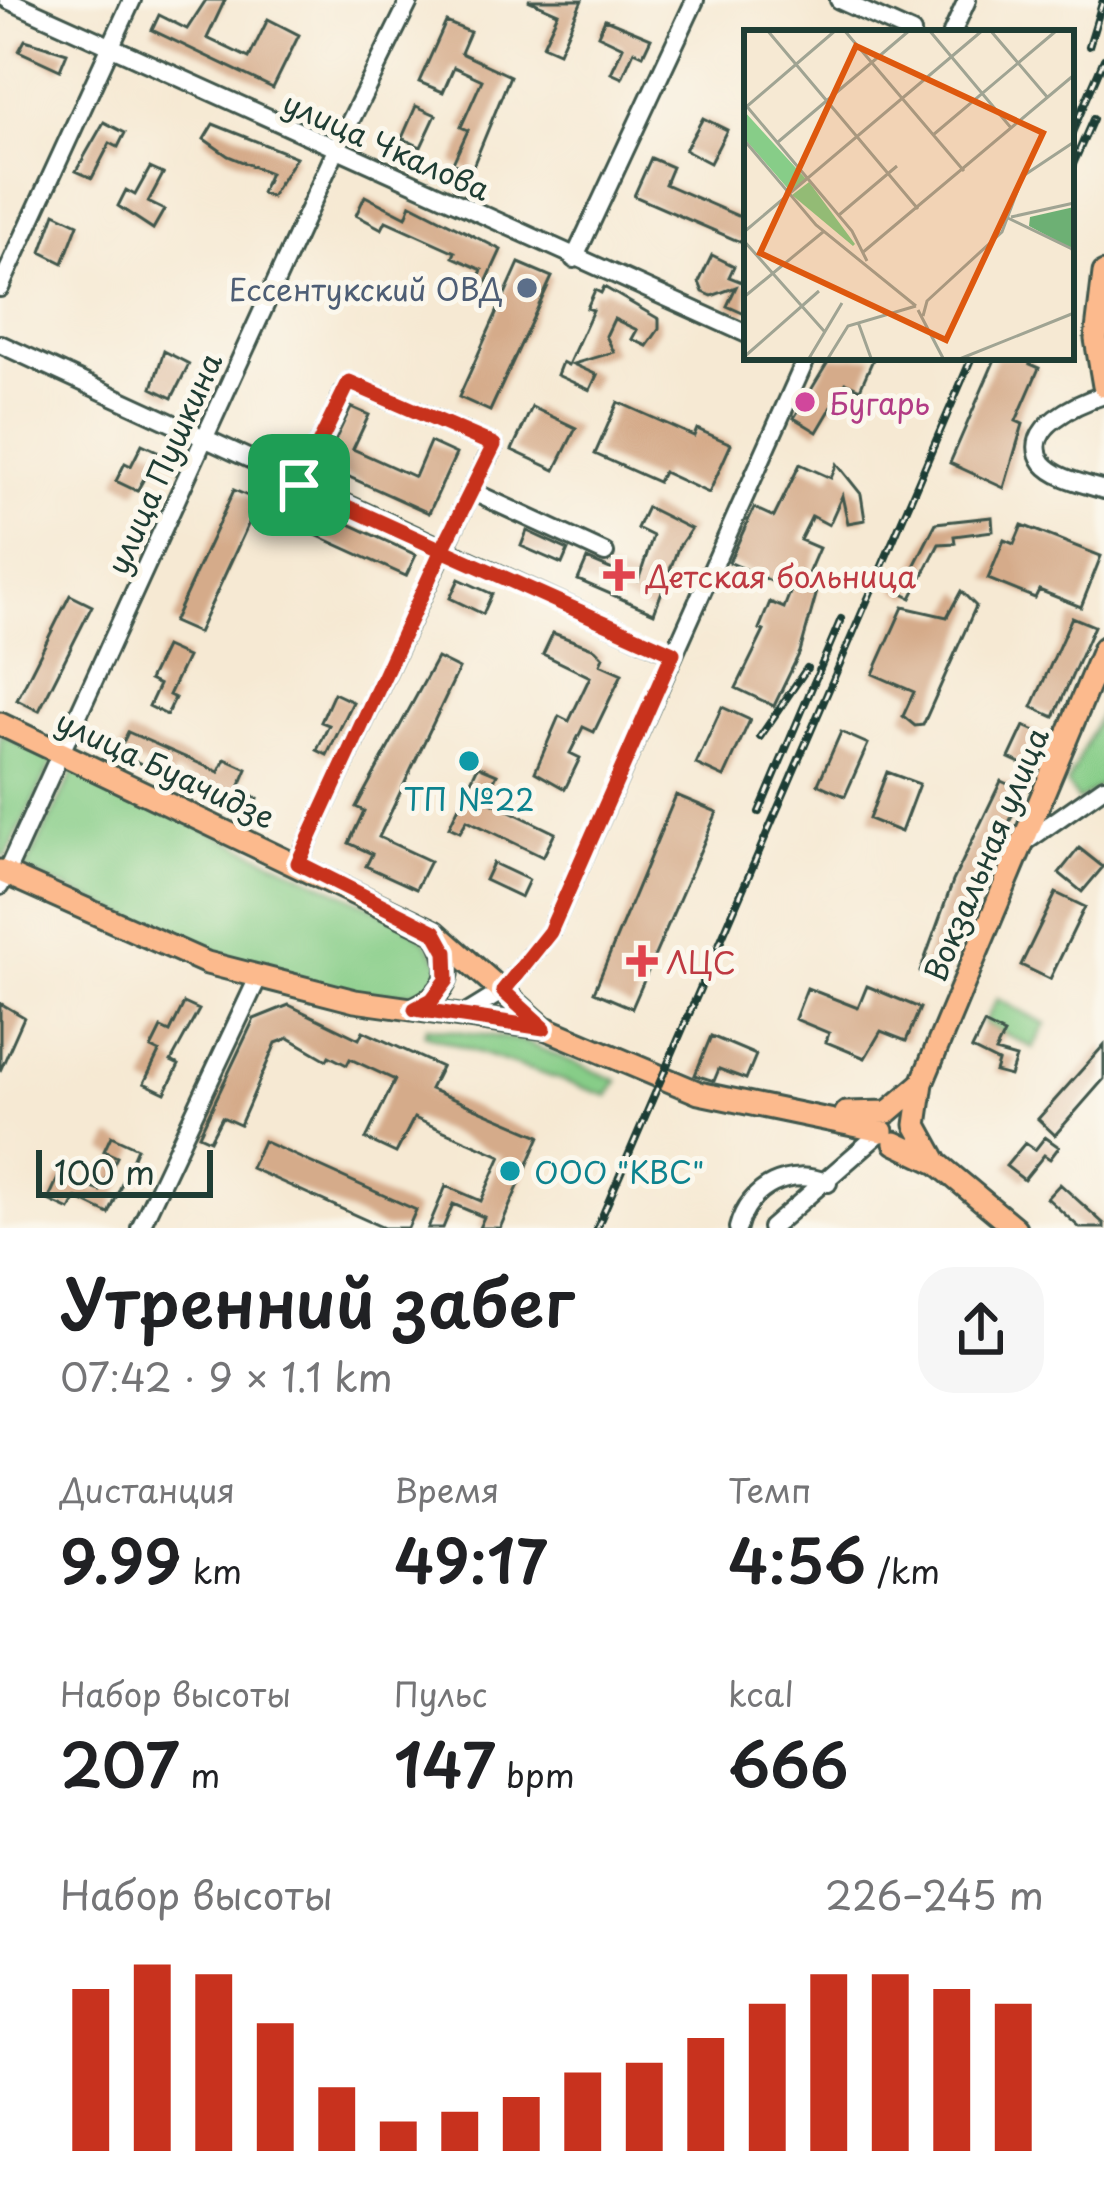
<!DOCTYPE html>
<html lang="ru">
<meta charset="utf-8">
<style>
:root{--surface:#fff;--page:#f6f6f6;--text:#202124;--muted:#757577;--accent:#c8321e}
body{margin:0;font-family:"Playpen Sans",sans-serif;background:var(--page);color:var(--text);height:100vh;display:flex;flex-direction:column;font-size:45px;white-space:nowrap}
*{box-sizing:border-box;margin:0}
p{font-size:39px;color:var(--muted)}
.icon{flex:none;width:66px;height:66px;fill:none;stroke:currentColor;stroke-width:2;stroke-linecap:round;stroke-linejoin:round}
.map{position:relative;height:1228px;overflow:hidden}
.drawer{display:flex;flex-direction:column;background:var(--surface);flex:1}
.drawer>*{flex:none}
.scale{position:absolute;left:36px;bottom:30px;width:177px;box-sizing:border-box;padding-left:12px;border:6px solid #1f3d34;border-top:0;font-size:33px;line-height:42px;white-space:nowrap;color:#1f3d34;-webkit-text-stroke:9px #fbf7ec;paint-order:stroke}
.pin{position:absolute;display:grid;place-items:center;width:102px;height:102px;color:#fff;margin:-51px;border-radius:24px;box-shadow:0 6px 18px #0006}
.round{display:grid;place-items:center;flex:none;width:126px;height:126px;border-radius:36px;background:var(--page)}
.overview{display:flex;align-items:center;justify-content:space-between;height:204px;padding:0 60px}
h1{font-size:66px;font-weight:600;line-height:90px}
.figures{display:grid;grid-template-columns:repeat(3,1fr);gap:18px;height:204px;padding:12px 60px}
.figures div{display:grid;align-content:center}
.figures b{font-size:60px;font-weight:600}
.figures small{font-size:33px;font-weight:400}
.figures p{font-size:33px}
.chart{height:336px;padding:24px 60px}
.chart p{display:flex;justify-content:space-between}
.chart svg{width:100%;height:216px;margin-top:12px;stroke:var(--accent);stroke-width:6}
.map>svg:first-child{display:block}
.green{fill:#87cd88;stroke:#53855e;stroke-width:3}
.building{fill:#d5ab8a}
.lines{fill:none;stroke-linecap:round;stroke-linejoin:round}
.minor-casing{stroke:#3f574c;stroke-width:22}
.major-casing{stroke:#3f574c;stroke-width:27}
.minor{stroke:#fff;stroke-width:16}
.major{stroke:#fcba8d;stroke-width:21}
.rail-casing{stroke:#1f3d34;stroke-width:8}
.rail{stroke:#fbf7ec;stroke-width:3;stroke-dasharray:9;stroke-linecap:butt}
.route-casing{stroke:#fff;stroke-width:24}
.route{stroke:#c8321e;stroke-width:15}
.service-dot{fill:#5c6f8a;stroke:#fbf7ec;stroke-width:4.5}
.hotel-dot{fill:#d1479c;stroke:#fbf7ec;stroke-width:4.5}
.health-dot{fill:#e0444e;stroke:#fbf7ec;stroke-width:4.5}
.culture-dot{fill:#0f9aa8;stroke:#fbf7ec;stroke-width:4.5}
.labels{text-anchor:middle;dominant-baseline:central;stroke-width:10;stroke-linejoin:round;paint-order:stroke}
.street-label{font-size:30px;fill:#1f3d34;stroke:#fbf7ec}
.service-label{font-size:30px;fill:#4e5e75;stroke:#fbf7ec;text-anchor:end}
.hotel-label{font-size:30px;fill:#b23c85;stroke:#fbf7ec;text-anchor:start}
.health-label{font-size:30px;fill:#be3a42;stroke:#fbf7ec;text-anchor:start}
.culture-label{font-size:30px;fill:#0d838f;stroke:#fbf7ec}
.inset-road{fill:none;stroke:#a0a493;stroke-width:3}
.view{fill:#de580e;fill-opacity:0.15;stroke:#de580e;stroke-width:6}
.inset-edge{fill:none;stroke:#1f3d34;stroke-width:6}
</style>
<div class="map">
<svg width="1104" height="1228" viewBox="0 0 1104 1228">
<rect width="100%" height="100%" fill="#fbf7ec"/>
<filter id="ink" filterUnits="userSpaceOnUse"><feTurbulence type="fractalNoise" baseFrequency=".00833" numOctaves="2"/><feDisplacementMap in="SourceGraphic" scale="24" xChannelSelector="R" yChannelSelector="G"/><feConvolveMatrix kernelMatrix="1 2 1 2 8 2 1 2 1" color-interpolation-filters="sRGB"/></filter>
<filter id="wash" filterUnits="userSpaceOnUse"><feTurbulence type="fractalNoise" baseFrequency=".004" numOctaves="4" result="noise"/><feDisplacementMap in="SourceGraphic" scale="48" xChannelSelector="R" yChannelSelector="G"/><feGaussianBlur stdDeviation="2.7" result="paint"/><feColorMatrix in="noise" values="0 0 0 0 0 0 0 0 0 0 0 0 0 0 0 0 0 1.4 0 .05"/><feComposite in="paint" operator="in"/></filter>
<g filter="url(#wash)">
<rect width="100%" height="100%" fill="#f6e9d3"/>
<path class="green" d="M1104 705V783L1078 801 1067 784Z
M0 734 54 759 6 857 0 855Z
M75 769 400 920 427 942 441 965 436 984C356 1031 110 906 25 870Z
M997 999 1046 1024 1033 1048 984 1023Z
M427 1027 520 1040 618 1081 608 1096 424 1034Z"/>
<g id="blocks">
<path class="building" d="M206 0H225L207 38 249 58 268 19 299 35 273 88 152 30 159 15 187 29Z
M528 0H582L559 52 543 45 558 13Z
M605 19 651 38 643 55 634 51 622 78 611 73 623 47 598 35Z
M446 22 470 32 461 53 510 76 471 171 453 163 468 130 461 127 482 80 454 67 443 92 419 82Z
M25 40 67 53 60 70 19 51Z
M416 106 436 115 421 147 402 138Z
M703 118 727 130 710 163 685 150Z
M104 122 125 133 118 147 110 143 92 178 76 171Z
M213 124 296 157 271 197 261 193 270 173 228 156 204 139Z
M651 158 672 167 665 184 747 220V245L634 196Z
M150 168 163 174 148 202 164 210 153 229 118 206 126 190 135 195Z
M365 196 406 217 411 204 501 250 484 287 476 283 482 270 453 257 455 252 386 221 382 229 356 215Z
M55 213 78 224 63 263 41 252Z
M712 255 734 266 729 277 747 284V315L727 306 736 287 712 296 703 292 699 282Z
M519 263 552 277 490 411 459 397Z
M604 287 659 319V329L647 346 632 339 637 330 614 319 606 336 614 352 573 364 597 375 590 390 557 375 562 362 568 365 593 310 587 308 595 290 601 293Z
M164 351 189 364 172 398 152 388Z
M831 357H874L860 389 846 383 817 432 794 418Z
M996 357H1033L1030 364 1039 368 1016 421 1023 424 1004 488 950 463Z
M618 402 694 436 697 429 731 444 709 493 663 472 658 482 595 454Z
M351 407 369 415 353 449 415 477 430 442 456 454 429 513 323 465Z
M532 407 576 428 555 470 512 450Z
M142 444 159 452 137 491 116 481 125 463 131 466Z
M800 464 831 478 837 464 861 494 865 520 848 523 842 496 829 525 812 516 800 540 819 548 807 576 820 581 800 652 774 706 736 688 764 631 759 629 770 602 784 608 791 590 729 562 754 508 774 517Z
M234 490 259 501 198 633 173 622Z
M282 493 416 555 406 576 272 515Z
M647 507 691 529 678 548 654 613 578 580 587 559 638 581 653 536 637 528Z
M992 517 993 531 954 536 955 543 939 544 911 598 895 590 901 578 907 580 936 523Z
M1022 525 1101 556 1081 607 1039 590 1035 598 988 579 1004 540 1014 544Z
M527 531 568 550 562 564 521 546Z
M459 579 492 594 483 614 450 598Z
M961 591 976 606 923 725 915 726 903 716 914 692 873 674 903 607 947 617Z
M70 595 92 606 39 711 17 700Z
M1072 617 1094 626 1054 717 1032 707Z
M553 633 595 649 603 657 600 664 622 674 594 732 583 727 570 753 580 758 565 789 535 772 559 716 569 721 590 677 543 654Z
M165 647 187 657 169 695 175 698 167 715 149 706 159 685 149 680Z
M437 658 459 669 379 837 430 861 416 889 366 866 372 854 349 843 364 811 356 807Z
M334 693 353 702 327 755 317 750 329 725 321 722Z
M722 707 750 720 724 777 696 764Z
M1024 726 1046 736 1031 768 1009 758Z
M128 732 219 772 225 759 247 769 238 790 258 799 252 814 235 807 238 801 175 772 172 778 118 753Z
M841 732 868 744 845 796 818 784Z
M478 766 497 774 485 799 555 833 543 857 467 820 460 832 449 827Z
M887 772 919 784 901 832 869 819Z
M1001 781 1023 791 940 980 920 972 953 881Z
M676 795 717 812 632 1008 594 992Z
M1079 848 1103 867 1082 892 1059 873Z
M493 863 529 880 521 897 485 880Z
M1056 893 1085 907 1050 979 1021 965Z
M867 986 920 1008 906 1041 881 1031 865 1058 826 1042 829 1033 795 1019 807 988 858 1008Z
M0 1003 24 1017 0 1071Z
M184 1003 199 1010 171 1061 179 1065 165 1093 144 1083 159 1052 151 1048 161 1028 170 1032Z
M289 1005 359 1039 363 1031 441 1067 430 1089 540 1136 500 1228H479L484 1217 453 1204 443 1228H428L446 1186 481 1201 501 1156 414 1118 396 1153 366 1139 395 1080 350 1059 347 1065 329 1056 327 1060 289 1038 276 1043 240 1125 222 1117 210 1140 199 1135 254 1019Z
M984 1024 1004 1034 995 1052 1016 1058 1010 1076 995 1072 998 1062 972 1049Z
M711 1036 756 1055 746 1079 719 1069 714 1081 695 1075Z
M1104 1045V1079L1055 1135 1038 1119Z
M111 1136 137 1148 109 1214 76 1198 70 1210 48 1200 59 1176 100 1191 117 1157 104 1151Z
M1045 1137 1059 1147 1050 1159 1044 1155 1024 1180 1006 1166 1025 1143 1035 1150Z
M263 1141 416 1210 408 1228H384L251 1168Z
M1060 1184 1104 1224V1228H1080L1047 1198Z"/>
</g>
</g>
<g filter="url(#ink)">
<use href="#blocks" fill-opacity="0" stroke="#3f574c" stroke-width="3"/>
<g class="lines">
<defs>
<path id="minor" d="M8 0 747 334
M839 0 912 33
M952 33 967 0
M574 259 695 0
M0 288 132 0
M0 344 673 654
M1104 395C1081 402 1018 428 1043 463 1056 479 1086 484 1104 490
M299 485 349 382 494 445 471 491 605 553
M1021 845 1104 787
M298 863 471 491
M0 886 335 152 410 0
M464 1015 503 991 550 932 807 357
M140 1228 258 978
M738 1228C749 1186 790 1167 828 1183
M771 1228 882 1131"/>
<path id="major" d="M1104 273 1096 339 1104 386
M0 724 435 932 544 1028
M0 871 207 963 355 1001 545 1028 699 1093 882 1131
M415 1008C448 993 456 970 439 938
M846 1113 888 1112 922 1083
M895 1143 937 1163 1015 1228
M937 1163 916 1125 922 1083 1104 648"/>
</defs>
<use href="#minor" class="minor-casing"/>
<use href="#major" class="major-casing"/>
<use href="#minor" class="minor"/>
<use href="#major" class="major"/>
<defs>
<path id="rail" d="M1089 46 1103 0
M1071 135 1104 59
M1071 169 1093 119
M760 737 807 668
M759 812 841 619
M597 1228 972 357"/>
</defs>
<use href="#rail" class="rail-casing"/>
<use href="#rail" class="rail"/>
</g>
</g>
<g class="lines" filter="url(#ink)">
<defs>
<path id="route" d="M299 485 442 550 298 863 435 932 446 952 447 980 432 1000 415 1009 544 1028 503 991 550 932 673 653 442 550 494 445 349 382 299 485"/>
</defs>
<use href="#route" class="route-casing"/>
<use href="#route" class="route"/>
</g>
<circle class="service-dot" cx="527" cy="288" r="12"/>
<circle class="hotel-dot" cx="805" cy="402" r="12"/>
<g class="health-dot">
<path d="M613 557h12v12h12v12h-12v12h-12v-12h-12v-12h12z"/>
<path d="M636 943h12v12h12v12h-12v12h-12v-12h-12v-12h12z"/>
</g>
<g class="culture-dot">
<circle cx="469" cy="761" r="12"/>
<circle cx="510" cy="1171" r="12"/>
</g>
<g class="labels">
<g class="street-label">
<text transform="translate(387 145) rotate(24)">улица Чкалова</text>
<text transform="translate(163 463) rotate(-66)">улица Пушкина</text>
<text transform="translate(166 768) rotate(25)">улица Буачидзе</text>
<text transform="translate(985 854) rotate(-67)">Вокзальная улица</text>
</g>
<g class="service-label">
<text x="503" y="288">Ессентукский ОВД</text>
</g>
<g class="hotel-label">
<text x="829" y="402">Бугарь</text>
</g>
<g class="health-label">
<text x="646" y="575">Детская больница</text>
<text x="666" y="961">ЛЦС</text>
</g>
<g class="culture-label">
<text x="469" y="798">ТП №22</text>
<text x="534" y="1171" text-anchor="start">ООО "КВС"</text>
</g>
</g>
<g transform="translate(744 30)">
<rect width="330" height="330" fill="#f6e9d3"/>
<path d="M0 81 62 149 46 161 0 108ZM65 152 111 214 109 216 48 165Z" fill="#87cd88"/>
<path d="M330 177V220L285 196 286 187Z" fill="#6db074"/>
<path class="inset-road" d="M23 0 174 179M100 0 220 141M185 0 268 99M246 0 304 68M0 73 108 201 123 231M1 78 92 0M189 105 312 1M0 110 72 195 172 276M34 112 166 0M95 185 153 136M267 187 330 173M264 188 328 219 330 228M0 202 239 0M0 211 80 301M118 223 330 45M0 267 79 202M174 280 200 330M179 286 183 271 258 202 279 146 330 112M114 292 127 328M0 327 75 261M64 330 98 273M83 330 104 296 172 276M213 330 330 283"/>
<path class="view" d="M112 16 299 103 202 310 16 223Z"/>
<rect width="330" height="330" class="inset-edge"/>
</g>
</svg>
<div class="scale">100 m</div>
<div class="pin" style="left:299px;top:485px;background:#1e9e55"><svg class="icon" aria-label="arrive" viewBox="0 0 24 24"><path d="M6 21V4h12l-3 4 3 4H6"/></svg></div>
</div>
<section class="drawer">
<div class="overview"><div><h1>Утренний забег</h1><p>07:42 · 9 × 1.1 km</p></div><a class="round"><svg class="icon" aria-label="share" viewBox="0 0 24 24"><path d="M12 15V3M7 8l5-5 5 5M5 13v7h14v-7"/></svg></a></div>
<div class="figures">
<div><p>Дистанция</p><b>9.99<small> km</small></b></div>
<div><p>Время</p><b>49:17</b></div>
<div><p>Темп</p><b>4:56<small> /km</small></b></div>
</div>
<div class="figures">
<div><p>Набор высоты</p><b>207<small> m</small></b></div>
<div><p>Пульс</p><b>147<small> bpm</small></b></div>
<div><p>kcal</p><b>666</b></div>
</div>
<div class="chart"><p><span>Набор высоты</span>226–245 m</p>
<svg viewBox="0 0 160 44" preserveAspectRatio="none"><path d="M5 44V11M15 44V6M25 44V8M35 44V18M45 44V31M55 44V38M65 44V36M75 44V33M85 44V28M95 44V26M105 44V21M115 44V14M125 44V8M135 44V8M145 44V11M155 44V14"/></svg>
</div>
</section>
